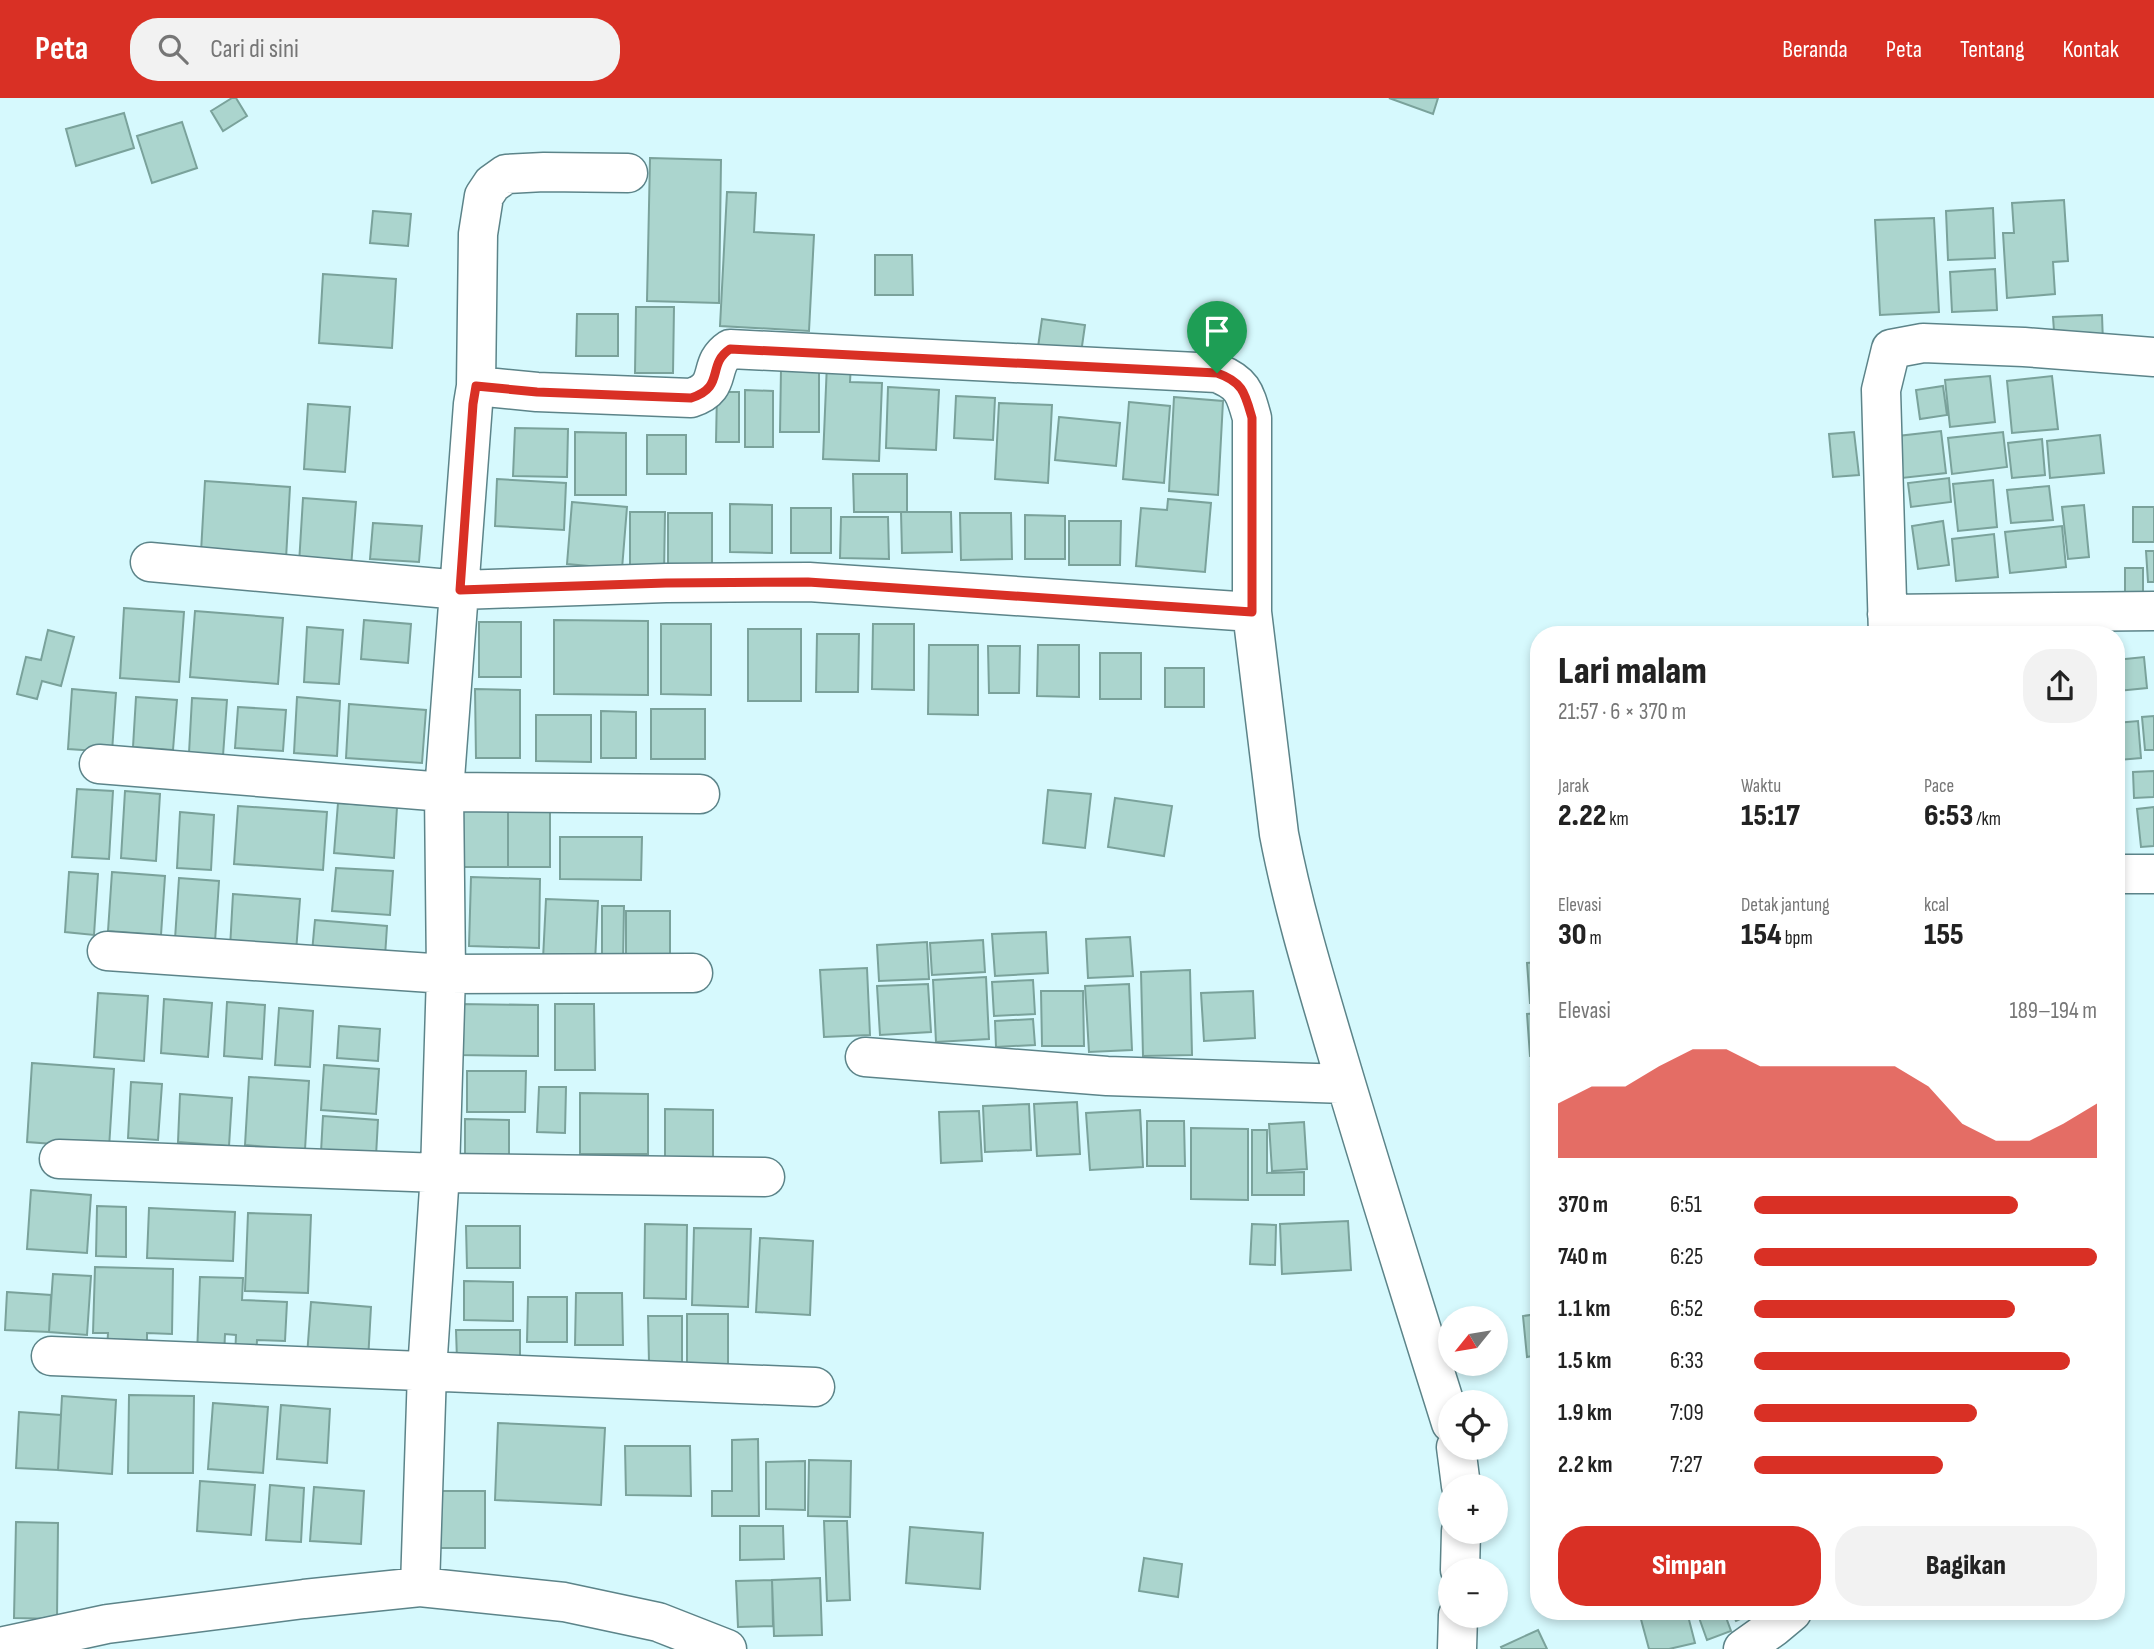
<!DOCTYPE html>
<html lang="id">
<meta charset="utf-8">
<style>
:root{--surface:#fff;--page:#f2f2f2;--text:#222;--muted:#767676;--accent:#d93025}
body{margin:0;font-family:"Sofia Sans Condensed",sans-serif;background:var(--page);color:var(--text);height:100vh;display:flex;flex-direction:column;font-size:26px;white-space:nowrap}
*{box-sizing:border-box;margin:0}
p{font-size:23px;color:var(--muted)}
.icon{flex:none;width:38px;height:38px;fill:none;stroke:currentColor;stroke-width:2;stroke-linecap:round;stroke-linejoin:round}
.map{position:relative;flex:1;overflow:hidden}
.side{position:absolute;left:1530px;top:528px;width:595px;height:994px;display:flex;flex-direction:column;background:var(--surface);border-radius:28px;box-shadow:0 4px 10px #0003}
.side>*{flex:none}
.needle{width:46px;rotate:240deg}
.controls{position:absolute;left:1438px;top:1208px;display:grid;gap:14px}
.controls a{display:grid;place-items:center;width:70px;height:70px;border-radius:50%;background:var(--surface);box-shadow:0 4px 10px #0003;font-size:35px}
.pin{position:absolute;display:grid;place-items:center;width:60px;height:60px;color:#fff;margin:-72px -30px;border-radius:50% 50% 50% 0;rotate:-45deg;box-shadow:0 0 7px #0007}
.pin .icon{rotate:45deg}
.round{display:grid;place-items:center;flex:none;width:74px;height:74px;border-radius:28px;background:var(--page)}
.head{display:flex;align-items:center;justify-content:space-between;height:119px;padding:0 28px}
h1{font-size:38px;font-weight:800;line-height:52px}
.stats{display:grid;grid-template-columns:repeat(3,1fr);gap:10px;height:119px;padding:7px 28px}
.stats div{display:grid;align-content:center}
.stats b{font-size:30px;font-weight:800}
.stats small{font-size:19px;font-weight:400}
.stats p{font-size:19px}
.chart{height:196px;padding:14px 28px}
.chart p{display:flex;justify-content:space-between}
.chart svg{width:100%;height:126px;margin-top:7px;fill:var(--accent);opacity:.7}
.primary-button{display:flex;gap:14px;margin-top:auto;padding:14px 28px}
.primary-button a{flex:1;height:80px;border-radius:28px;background:var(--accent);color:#fff;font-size:28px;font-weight:800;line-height:80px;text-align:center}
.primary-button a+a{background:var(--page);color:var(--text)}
ul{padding:0 28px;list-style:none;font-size:23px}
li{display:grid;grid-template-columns:112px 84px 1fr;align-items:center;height:52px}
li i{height:18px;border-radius:9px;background:var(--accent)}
header{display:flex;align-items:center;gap:42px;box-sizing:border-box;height:98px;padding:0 35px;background:var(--accent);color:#fff}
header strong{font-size:33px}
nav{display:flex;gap:38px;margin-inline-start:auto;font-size:24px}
.search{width:490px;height:63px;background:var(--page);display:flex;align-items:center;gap:18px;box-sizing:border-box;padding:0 24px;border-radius:28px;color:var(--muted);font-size:26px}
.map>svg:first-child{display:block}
.building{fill:#abd5ce;stroke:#7aa29b;stroke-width:2}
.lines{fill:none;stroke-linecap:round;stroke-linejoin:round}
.minor-casing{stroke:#5c8489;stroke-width:41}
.minor{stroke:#fff;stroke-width:38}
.route-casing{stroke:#fff;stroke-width:14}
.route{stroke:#d93025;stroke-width:9}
</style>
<header>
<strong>Peta</strong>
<div class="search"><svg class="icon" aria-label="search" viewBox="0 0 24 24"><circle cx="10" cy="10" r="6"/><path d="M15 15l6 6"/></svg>Cari di sini</div>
<nav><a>Beranda</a><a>Peta</a><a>Tentang</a><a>Kontak</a></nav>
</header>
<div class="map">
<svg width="2154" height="1551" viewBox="0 0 2154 1551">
<rect width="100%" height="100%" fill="#d6f9fd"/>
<path class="building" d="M232 0H236L247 18 223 33 211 13Z
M1389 0H1438L1433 16Z
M124 15 134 50 76 68 66 31Z
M182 24 197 70 152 85 137 38Z
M650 60 721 62 719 205 647 203Z
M727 94 756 95 754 134 814 137 809 233 720 228Z
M2064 102 2068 163 2053 164 2055 196 2007 200 2003 135H2014L2012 105Z
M1993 110 1995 160 1948 162 1946 113Z
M373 113 411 116 408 148 370 145Z
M1934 120 1939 214 1880 217 1875 122Z
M875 157H912L913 197H875Z
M1995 171 1997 212 1952 214 1950 174Z
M323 176 396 181 392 250 319 245Z
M636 209H674L673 275H635Z
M577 216H618V258H576Z
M2102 217 2103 245 2055 247 2053 219Z
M1042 221 1085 227 1081 255 1038 249Z
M827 265 851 266 850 284 882 285 879 363 823 361Z
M781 271 819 272V334H780Z
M1990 278 1995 324 1950 329 1945 282Z
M2052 278 2058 331 2012 335 2007 283Z
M1943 288 1947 317 1920 321 1916 292Z
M888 289 939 292 936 352 886 350Z
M745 292 773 293V349H745Z
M717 294H739V344H716Z
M956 298 995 300 993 342 954 340Z
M1174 299 1223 303 1218 397 1169 393Z
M1129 304 1170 308 1164 385 1123 381Z
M999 305 1052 307 1048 385 995 381Z
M308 306 350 309 345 374 304 371Z
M1059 319 1120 325 1116 368 1055 362Z
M515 330 568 331 567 379 513 378Z
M1941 333 1946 375 1902 380 1898 338Z
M575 334 626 335V397H575Z
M1854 334 1859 377 1833 379 1829 336Z
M2003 334 2007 369 1952 376 1948 340Z
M647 337H686V376H647Z
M2100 337 2104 375 2050 380 2047 343Z
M2042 341 2045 377 2012 380 2008 345Z
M853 376H907V414H854Z
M1949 380 1951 404 1911 409 1908 385Z
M497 381 566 385 564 432 495 428Z
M1993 382 1997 429 1958 433 1953 386Z
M205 383 290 389 286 461 201 454Z
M2049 388 2053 422 2011 425 2007 392Z
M303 400 356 404 351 470 299 466Z
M1168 401 1211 405 1205 474 1136 468 1141 410 1167 412Z
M572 404 627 409 622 471 567 466Z
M730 406 772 407V455L730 454Z
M2084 407 2089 459 2068 461 2062 409Z
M2133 409H2154V444H2133Z
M791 410H831V455H791Z
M630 414H665L664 478 630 477Z
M901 414H951L952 454 902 455Z
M668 415H712V468L668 467Z
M960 415H1011L1012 461 961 462Z
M1025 417 1065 418V461H1025Z
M841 419H888L889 461 840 460Z
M1069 423H1121L1120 467H1069Z
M1943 423 1949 467 1918 471 1912 428Z
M373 425 422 428 419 464 370 461Z
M2062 428 2066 469 2010 475 2005 434Z
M1994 436 1998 479 1956 483 1952 441Z
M2146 453H2154V484H2148Z
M2125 470H2143V504H2125Z
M124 510 184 514 179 584 120 580Z
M195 513 283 520 278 586 190 579Z
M364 522 411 526 408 565 361 561Z
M554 522 648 523V597L554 596Z
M479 524H521V579H479Z
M661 526H711V597L661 596Z
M873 526H914V592L872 591Z
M307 529 343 532 339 586 304 584Z
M748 531H801V603H748Z
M48 532 74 539 61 588 42 583 37 601 17 596 26 559 41 562Z
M817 536H859L858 594H816Z
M929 547H978V617L928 616Z
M1038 547H1079V599L1037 598Z
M988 548H1020L1019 595H989Z
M1100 555H1141V601H1100Z
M2144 559 2147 590 2118 593 2116 562Z
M1165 570H1204V609H1165Z
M72 591 116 595 112 654 68 651Z
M475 591 520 592V660H476Z
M136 599 177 602 173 652 133 649Z
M297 599 340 603 337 658 294 655Z
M192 600 227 602 223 658 189 655Z
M349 606 426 612 422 665 346 660Z
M238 609 286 612 283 653 235 650Z
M651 611H705V661H651Z
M601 613 636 614V660H601Z
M536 617H591V664L536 663Z
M2154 618V652H2145L2142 619Z
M2138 623 2141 660 2119 662 2116 625Z
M2154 673V699L2134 700 2133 674Z
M77 691 113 693 109 761 72 759Z
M1048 692 1091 696 1085 750 1043 745Z
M2116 692H2119L2120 721H2116Z
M125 693 160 696 156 763 121 760Z
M1115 700 1172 708 1164 758 1108 749Z
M338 705 397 709 394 760 334 755Z
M238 708 327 714 323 772 234 766Z
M2154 709V748L2141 749 2137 711Z
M462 711H508V769H462Z
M508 711H550V769H508Z
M180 714 214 717 211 772 177 770Z
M560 739H642L641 782 560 781Z
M336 770 393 773 390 817 332 813Z
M69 774 98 776 94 837 65 834Z
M112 774 165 778 161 837 108 833Z
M471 779 540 781 539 850 469 848Z
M179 780 219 783 215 844 175 841Z
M233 796 300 801 296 854 230 850Z
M546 801 598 803 595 864 543 861Z
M602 808H624L623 866H602Z
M626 813H670V865H626Z
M1534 815H1538V858Z
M315 822 387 828 385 859 312 854Z
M1046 834 1048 875 995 878 992 836Z
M1130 839 1133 878 1088 880 1086 841Z
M983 842 985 874 932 877 930 845Z
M927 844 929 881 879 883 877 847Z
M1538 864V905H1530L1527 865Z
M867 870 870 937 824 939 820 872Z
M1190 872 1192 957 1143 958 1141 874Z
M986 879 989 941 936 944 933 882Z
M1033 882 1035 916 994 918 992 884Z
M928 886 931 934 880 937 877 888Z
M1129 886 1132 952 1089 954 1085 888Z
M1041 893H1083L1084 948H1042Z
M1253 893 1255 940 1204 943 1201 895Z
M98 895 148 898 144 963 94 959Z
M164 901 212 905 208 959 161 955Z
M227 904 265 907 262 961 224 958Z
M458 906 538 907V958L457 957Z
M555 906H594L595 972H555Z
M279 910 313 913 310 969 275 967Z
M1538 915V957L1530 958 1527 916Z
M1033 921 1035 947 996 949 995 923Z
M339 928 380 931 378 963 337 960Z
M32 965 114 971 109 1050 27 1044Z
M324 967 379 971 376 1016 321 1012Z
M1531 969H1538V1014H1535Z
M467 973H526L525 1014H467Z
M249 979 309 983 305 1052 245 1047Z
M131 984 162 986 158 1042 128 1040Z
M539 989H566L565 1035 537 1034Z
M580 995 648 996V1056H580Z
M180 996 232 1000 229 1048 178 1044Z
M1077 1004 1080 1056 1037 1058 1034 1006Z
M1029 1006 1031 1052 985 1054 983 1008Z
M665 1011 713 1012V1074L665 1073Z
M1140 1012 1143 1069 1090 1072 1086 1015Z
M979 1013 982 1063 941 1065 939 1014Z
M323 1018 378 1022 376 1058 321 1054Z
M465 1021 509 1022V1063H465Z
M1147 1023H1184L1185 1068H1147Z
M1304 1024 1307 1071 1272 1073 1269 1026Z
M1191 1030 1248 1031V1102L1191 1101Z
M1252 1032H1267V1075L1304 1074V1097H1252Z
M31 1092 91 1097 87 1155 27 1151Z
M97 1108 126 1109V1159L96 1158Z
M149 1110 235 1114 233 1163 147 1160Z
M248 1115 311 1117 308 1195 245 1193Z
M1348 1123 1351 1172 1282 1176 1280 1126Z
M645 1126 687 1127 686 1201 644 1200Z
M1252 1126 1276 1127 1275 1167 1250 1166Z
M466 1128H520V1170H467Z
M694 1130 751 1131 748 1209 692 1207Z
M760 1140 813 1143 810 1217 756 1214Z
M95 1169 173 1171 172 1236 147 1235V1253L107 1252 108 1235H93Z
M53 1176 91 1178 87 1237 49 1234Z
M200 1179 243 1180 242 1202 287 1204 285 1243 257 1242 256 1260 235 1259 236 1237 225 1236 224 1258 197 1257Z
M464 1183 513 1184V1223L464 1222Z
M7 1194 51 1197 49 1234 5 1232Z
M576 1195H622L623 1247H575Z
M528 1199H567V1244H527Z
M311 1204 371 1209 368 1263 307 1258Z
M687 1216H728V1267L687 1266Z
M1538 1216V1257L1527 1259 1523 1218Z
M648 1218H682V1264H649Z
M456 1232H520V1262H457Z
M129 1297 194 1298 193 1375H128Z
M62 1298 116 1302 112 1376 58 1372Z
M213 1305 268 1309 263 1375 208 1371Z
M281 1307 330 1311 327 1365 277 1361Z
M19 1314 61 1317 58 1372 16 1370Z
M498 1325 605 1330 601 1407 495 1402Z
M758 1341 759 1418H712V1393H732V1342Z
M625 1348H690L691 1398 626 1397Z
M809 1362 851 1363 850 1419 808 1418Z
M805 1363V1412L766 1411V1364Z
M200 1383 255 1387 251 1437 197 1433Z
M270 1387 304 1390 301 1444 266 1442Z
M314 1389 364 1393 361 1446 310 1443Z
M438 1393H485V1450H438Z
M824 1423H847L850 1502 827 1503Z
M16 1424 58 1425 57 1521 14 1520Z
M740 1428H783L784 1461 740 1462Z
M910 1429 983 1435 980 1491 906 1485Z
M1144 1460 1182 1466 1178 1499 1139 1493Z
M820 1480 822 1537 774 1538 772 1482Z
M772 1482 773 1528 738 1529 736 1483Z
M1639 1514H1687L1695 1545 1669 1551H1649Z
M1697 1514H1724L1731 1533 1707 1542Z
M1732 1514H1756L1736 1523Z
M1538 1532 1547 1551H1502L1501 1549Z"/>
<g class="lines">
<defs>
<path id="minor" d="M476 288 478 136 484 98 492 86 506 76 544 74 628 75
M150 464 460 492 666 485 809 484 1252 514
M1887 516 2154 513
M1888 537 1881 292 1891 251 1923 245 2024 249 2154 259
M99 666 444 694 700 696
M2116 776H2154
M107 853 446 876 693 875
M865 959 1107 978 1346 986
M59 1061 440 1075 765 1079
M51 1258 815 1289
M1456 1349 1461 1388
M1460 1472 1461 1433
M420 1489 427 1273 440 1075 446 876 444 694 473 306 476 288 537 294 691 300C725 289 706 267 730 251L1217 275C1243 285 1245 295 1252 320V514L1279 736C1293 809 1315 881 1336 952 1373 1077 1412 1201 1451 1325
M0 1549 107 1526 304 1501 420 1489 564 1504 658 1524 727 1551
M1457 1551 1458 1517
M1743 1551 1774 1529 1792 1514"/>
</defs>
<use href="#minor" class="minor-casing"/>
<use href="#minor" class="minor"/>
</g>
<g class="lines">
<defs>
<path id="route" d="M730 251 1217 275C1243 284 1245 295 1252 320V514L808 484 666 485 460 492 473 306 476 288 537 294 691 300C726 289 706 267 730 251Z"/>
</defs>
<use href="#route" class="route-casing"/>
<use href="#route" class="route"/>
</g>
</svg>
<div class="controls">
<a><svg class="needle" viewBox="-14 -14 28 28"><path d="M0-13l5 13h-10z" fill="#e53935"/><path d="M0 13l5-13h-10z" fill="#767676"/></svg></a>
<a><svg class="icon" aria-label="locate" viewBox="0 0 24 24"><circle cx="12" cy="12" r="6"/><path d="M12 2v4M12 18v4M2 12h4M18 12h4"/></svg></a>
<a>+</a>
<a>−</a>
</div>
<div class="pin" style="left:1217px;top:275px;background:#1e9e55"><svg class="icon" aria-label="arrive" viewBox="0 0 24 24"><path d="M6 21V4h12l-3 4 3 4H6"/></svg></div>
<section class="side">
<div class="head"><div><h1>Lari malam</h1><p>21:57 · 6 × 370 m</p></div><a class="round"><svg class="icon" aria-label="share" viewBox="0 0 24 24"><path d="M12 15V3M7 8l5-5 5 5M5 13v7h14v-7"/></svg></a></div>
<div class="stats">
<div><p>Jarak</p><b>2.22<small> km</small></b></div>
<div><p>Waktu</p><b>15:17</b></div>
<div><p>Pace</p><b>6:53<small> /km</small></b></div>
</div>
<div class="stats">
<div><p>Elevasi</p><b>30<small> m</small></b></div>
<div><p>Detak jantung</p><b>154<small> bpm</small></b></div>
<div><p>kcal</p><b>155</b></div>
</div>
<div class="chart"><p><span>Elevasi</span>189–194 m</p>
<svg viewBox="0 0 160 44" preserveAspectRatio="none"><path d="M0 44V25L10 19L20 19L30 12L40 6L50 6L60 12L70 12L80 12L90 12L100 12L110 19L120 32L130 38L140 38L150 32L160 25V44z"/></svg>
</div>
<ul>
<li><b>370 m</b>6:51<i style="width:77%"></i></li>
<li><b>740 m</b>6:25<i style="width:100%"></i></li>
<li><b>1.1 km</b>6:52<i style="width:76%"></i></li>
<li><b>1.5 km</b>6:33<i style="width:92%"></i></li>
<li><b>1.9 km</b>7:09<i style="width:65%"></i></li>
<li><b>2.2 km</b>7:27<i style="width:55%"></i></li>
</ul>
<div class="primary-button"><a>Simpan</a><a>Bagikan</a></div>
</section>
</div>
